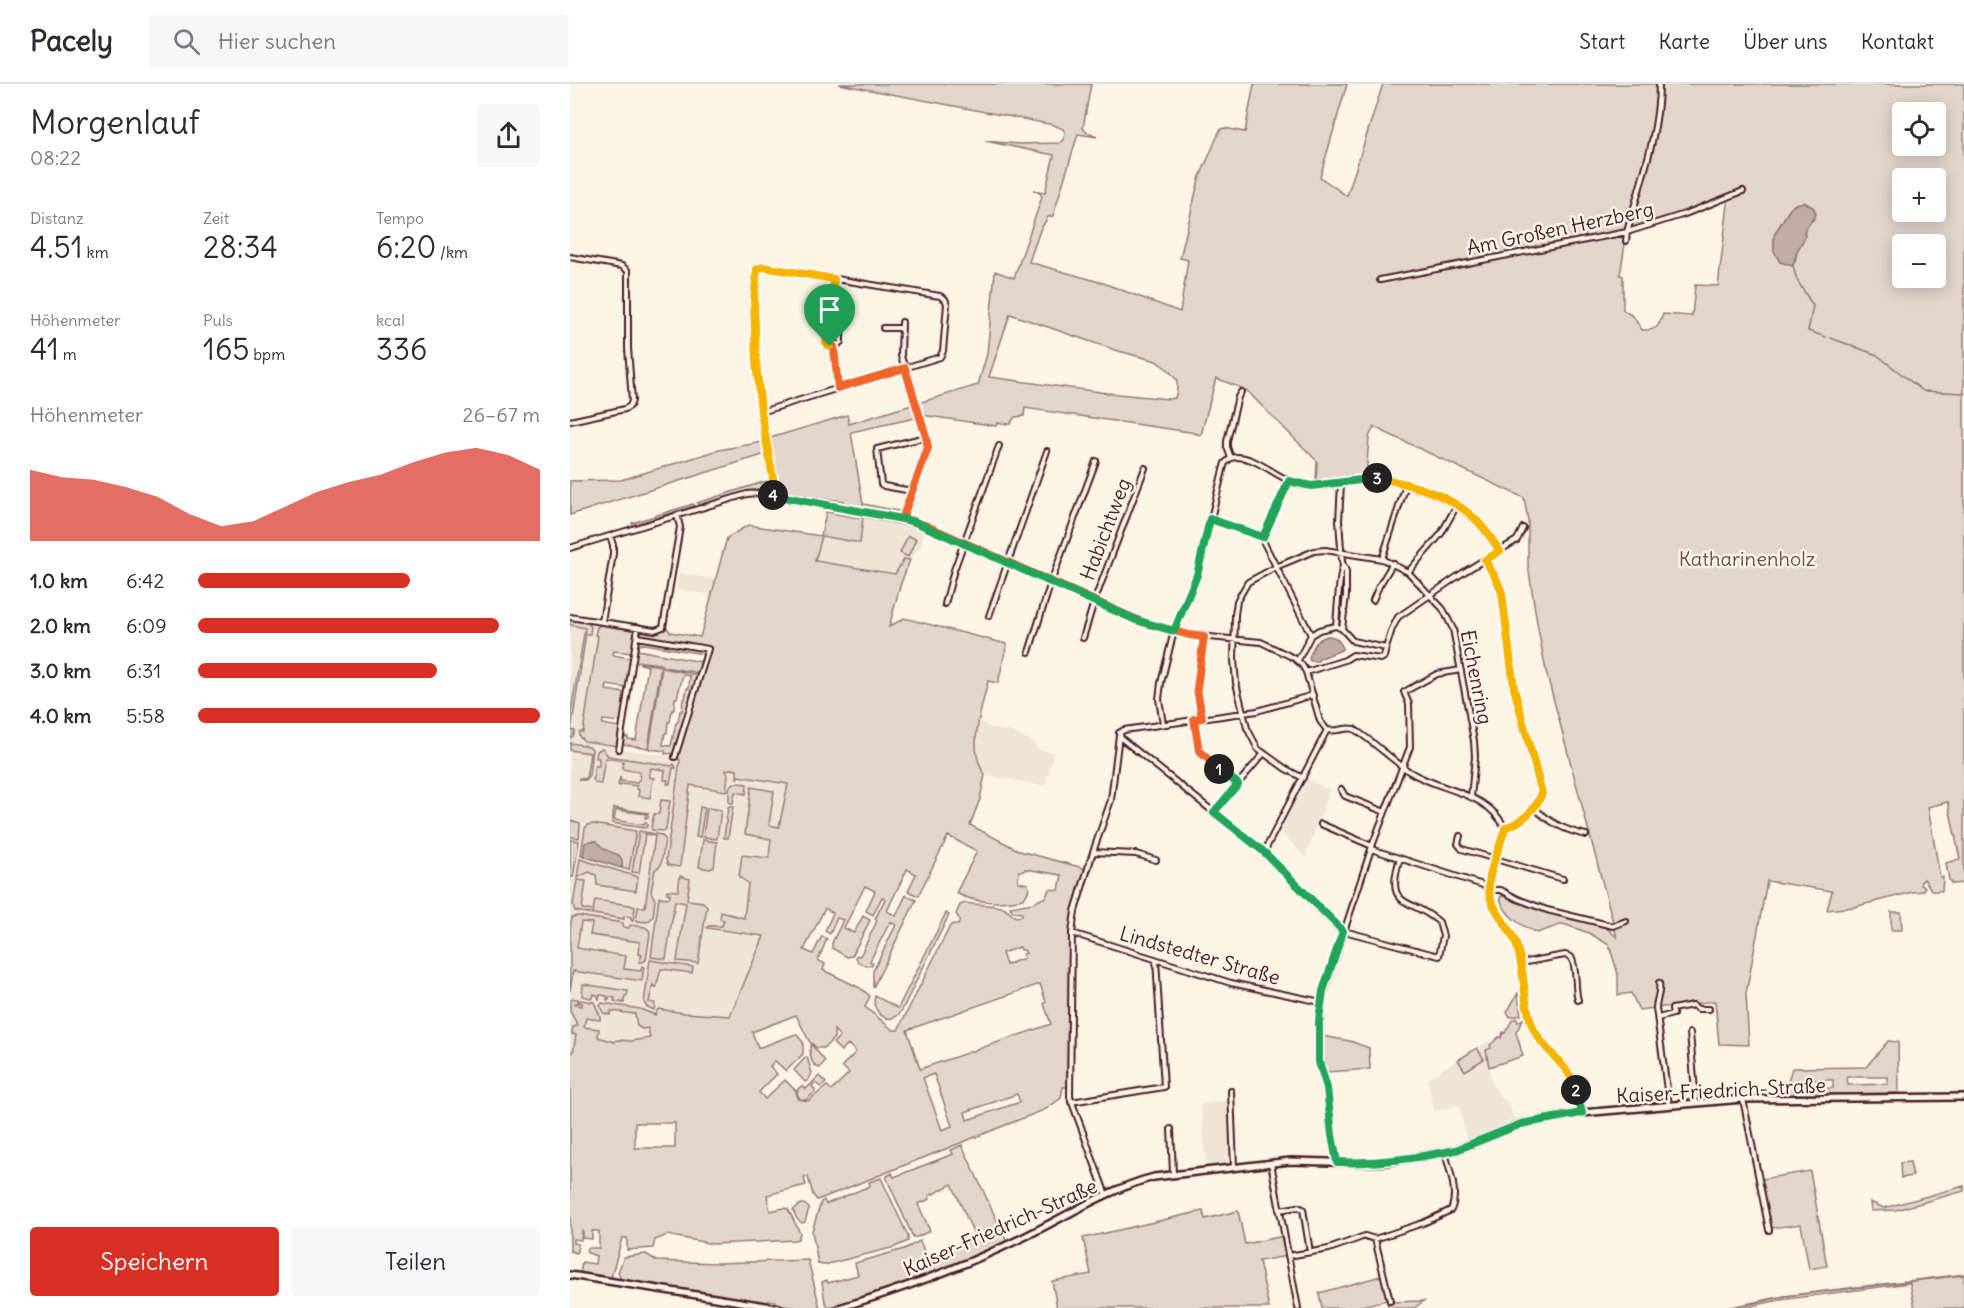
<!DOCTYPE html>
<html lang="de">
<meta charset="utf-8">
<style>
:root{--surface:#fff;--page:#f7f7f7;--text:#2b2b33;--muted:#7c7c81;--line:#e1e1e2;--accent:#d93025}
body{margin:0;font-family:Delius,sans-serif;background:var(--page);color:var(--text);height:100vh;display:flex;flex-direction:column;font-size:22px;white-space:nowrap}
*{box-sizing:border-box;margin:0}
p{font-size:20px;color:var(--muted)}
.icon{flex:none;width:33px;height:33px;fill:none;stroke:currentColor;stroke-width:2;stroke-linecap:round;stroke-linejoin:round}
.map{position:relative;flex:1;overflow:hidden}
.side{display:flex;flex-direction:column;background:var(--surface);width:570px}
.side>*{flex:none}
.buttons{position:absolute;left:1322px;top:18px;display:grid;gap:12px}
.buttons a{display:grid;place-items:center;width:54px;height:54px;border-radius:6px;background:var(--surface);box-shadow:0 3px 15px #0003;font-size:30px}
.pin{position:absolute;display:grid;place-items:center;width:51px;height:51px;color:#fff;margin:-62px -26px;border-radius:50% 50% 50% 0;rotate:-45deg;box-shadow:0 0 6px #0007}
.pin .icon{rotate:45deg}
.km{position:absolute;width:30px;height:30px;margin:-15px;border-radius:50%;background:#222;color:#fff;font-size:16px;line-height:30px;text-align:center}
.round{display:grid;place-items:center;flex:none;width:63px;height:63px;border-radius:6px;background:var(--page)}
.overview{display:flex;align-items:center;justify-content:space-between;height:102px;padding:0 30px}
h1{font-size:33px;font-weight:600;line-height:45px}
.figures{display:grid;grid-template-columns:repeat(3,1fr);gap:9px;height:102px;padding:6px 30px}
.figures div{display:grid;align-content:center}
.figures b{font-size:30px;font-weight:600}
.figures small{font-size:16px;font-weight:400}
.figures p{font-size:16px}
.chart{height:168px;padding:12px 30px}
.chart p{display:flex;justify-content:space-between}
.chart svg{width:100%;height:108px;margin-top:6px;fill:var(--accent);opacity:.7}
.cta{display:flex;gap:12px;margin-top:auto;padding:12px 30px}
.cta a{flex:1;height:69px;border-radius:6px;background:var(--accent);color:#fff;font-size:24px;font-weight:600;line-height:69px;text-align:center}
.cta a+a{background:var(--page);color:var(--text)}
ul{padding:0 30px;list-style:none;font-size:20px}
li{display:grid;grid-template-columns:96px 72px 1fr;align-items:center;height:45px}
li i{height:15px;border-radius:8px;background:var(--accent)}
header{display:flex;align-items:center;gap:36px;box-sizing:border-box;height:84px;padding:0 30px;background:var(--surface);border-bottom:2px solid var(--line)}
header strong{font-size:28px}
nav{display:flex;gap:33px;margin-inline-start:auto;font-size:21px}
.search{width:420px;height:54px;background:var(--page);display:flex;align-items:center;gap:15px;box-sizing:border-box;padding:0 21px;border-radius:6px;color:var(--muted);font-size:22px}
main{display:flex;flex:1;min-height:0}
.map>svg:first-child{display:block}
.built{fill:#eee5d7}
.green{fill:#e2d5ca;stroke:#967a7a;stroke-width:1.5;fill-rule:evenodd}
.water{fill:#c0aca5;stroke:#917474;stroke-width:1.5}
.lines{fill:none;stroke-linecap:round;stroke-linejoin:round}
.stream{stroke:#917474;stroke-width:1.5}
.street-casing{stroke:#4a1f2b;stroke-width:8}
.secondary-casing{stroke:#4a1f2b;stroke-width:10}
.street{stroke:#fcf5e5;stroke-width:4}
.secondary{stroke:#fcf5e5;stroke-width:5}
.split-1-casing{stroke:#fff;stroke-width:12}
.split-2-casing{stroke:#fff;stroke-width:12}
.split-3-casing{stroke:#fff;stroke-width:12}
.split-4-casing{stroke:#fff;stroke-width:12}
.split-5-casing{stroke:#fff;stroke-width:12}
.split-1{stroke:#f0652b;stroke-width:8}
.split-2{stroke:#22a559;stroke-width:8}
.split-3{stroke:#f5b400;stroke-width:8}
.split-4{stroke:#22a559;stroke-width:8}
.split-5{stroke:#f5b400;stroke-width:8}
.labels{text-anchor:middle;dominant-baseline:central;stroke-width:5;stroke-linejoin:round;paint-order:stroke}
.street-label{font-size:20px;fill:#4a1f2b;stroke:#fcf5e5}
.park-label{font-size:20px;fill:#704c53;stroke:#fcf5e5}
</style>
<header>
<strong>Pacely</strong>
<div class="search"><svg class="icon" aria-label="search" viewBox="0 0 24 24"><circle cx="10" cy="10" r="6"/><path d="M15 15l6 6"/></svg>Hier suchen</div>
<nav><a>Start</a><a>Karte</a><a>Über uns</a><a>Kontakt</a></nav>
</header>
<main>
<section class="side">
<div class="overview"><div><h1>Morgenlauf</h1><p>08:22</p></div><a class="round"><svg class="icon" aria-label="share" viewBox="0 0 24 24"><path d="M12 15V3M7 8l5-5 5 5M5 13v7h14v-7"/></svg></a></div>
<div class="figures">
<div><p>Distanz</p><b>4.51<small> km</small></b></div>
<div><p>Zeit</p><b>28:34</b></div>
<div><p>Tempo</p><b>6:20<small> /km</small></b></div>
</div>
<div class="figures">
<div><p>Höhenmeter</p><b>41<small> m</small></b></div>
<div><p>Puls</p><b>165<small> bpm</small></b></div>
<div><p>kcal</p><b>336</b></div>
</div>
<div class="chart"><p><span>Höhenmeter</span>26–67 m</p>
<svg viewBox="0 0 160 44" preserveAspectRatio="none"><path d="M0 44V15L10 18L20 19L30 22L40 26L50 33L60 38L70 36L80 30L90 24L100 20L110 17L120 12L130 8L140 6L150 9L160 15V44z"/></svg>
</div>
<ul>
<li><b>1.0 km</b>6:42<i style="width:62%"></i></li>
<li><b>2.0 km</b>6:09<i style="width:88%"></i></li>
<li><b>3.0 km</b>6:31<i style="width:70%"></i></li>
<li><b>4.0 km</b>5:58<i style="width:100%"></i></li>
</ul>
<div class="cta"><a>Speichern</a><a>Teilen</a></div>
</section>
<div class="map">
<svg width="1394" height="1224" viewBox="0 0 1394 1224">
<rect width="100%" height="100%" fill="#fcf5e5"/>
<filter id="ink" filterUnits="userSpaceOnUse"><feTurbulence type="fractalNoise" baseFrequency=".0167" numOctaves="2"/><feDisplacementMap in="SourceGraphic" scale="12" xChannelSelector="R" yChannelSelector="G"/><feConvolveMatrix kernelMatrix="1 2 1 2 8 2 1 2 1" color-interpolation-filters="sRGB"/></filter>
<g filter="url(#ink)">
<path class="built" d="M292 433 351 443 354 445 351 462 340 476 333 475 325 489 245 477 252 452Z
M109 489 145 495 142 511 106 505Z
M0 535 37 538 22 656 25 660 105 673 225 698 192 935 0 984Z
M319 598 422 644 442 648 463 658 468 665 484 669 475 702 415 691Z
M737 695 760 706 735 773 710 747Z
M918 957 921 964 916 967 922 999 931 1014H933L938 1018 944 1034 897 1057 889 1021 864 1027 857 995Z
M659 1016 662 1079 636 1082 631 1020Z"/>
<path class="green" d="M269 0H521L513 44 516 48 527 53 508 50 483 132 478 133 470 146 459 178 533 199 610 228 618 176 610 174 629 95 650 46 654 44 675 48 684 0H777L750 93 777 112 813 0H1394V799L1382 800 1379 796 1376 779 1390 775 1378 718 1358 723 1370 793H1373L1372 807H1362L1354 795 1351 798V801L1355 803 1354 807 1343 808 1284 823 1257 826 1262 807 1197 797 1176 910 1179 961 1149 960 1145 917 1069 926 1061 909 1048 911V890L1039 861 1019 849 993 840 967 849C950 841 935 832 930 814L932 811 946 818 981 829 1035 843 1047 853 976 587 967 539 958 481V437L954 414 804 343 799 353 796 392 746 398 747 377 676 306 646 294 631 351 620 348 455 324 454 332 445 333 440 340 427 339 426 342 352 331 345 334 281 348 293 420 329 427 328 431 297 423V426L272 422 273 417 211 410 206 403 205 391 207 389 200 354 277 331 279 340 408 301 417 270 425 187 444 194 472 113 470 109 463 106 475 109 484 71 415 57 449 60 489 59 494 56 495 48 493 45 484 41ZM1332 28H1365V62H1332ZM1332 94H1365V128H1332ZM1159 112 1148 202 1125 201 1122 232 1093 230C1089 243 1086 247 1072 246L1063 232 1053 226V192L1050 191 1057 148 1132 123ZM1220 125 1244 135C1237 141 1233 144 1235 153L1227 167 1225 178H1210C1197 154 1207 146 1220 125ZM1332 160H1365V194H1332ZM440 230 545 266 586 277 597 285 607 296V307L605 314 599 315 537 309 419 293Z
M263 237 269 241 270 257 266 260H260L258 255 257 242Z
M193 358 197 361 199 369 0 431V397L51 396 149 366Z
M203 395 202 403 196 407H180L128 421 127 419Z
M123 420 124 422 63 441 62 439Z
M256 428 289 434 290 429 296 430V432L342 438 355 443 354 445 293 433 290 459 252 452 245 477 325 490 334 475 340 476 331 499 319 543 334 534 437 560 428 599 418 597C412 626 396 664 415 691L410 715 400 741 450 767 517 785 499 847 497 1003H493L491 1014 476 1025 247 1116 243 1111 238 1093 234 1094 236 1101 197 1111 200 1127 214 1124 218 1125 230 1149 228 1155 225 1156 143 1160 97 1151 85 1156 83 1164 57 1166V1154H52L41 1194 10 1190 12 1178 25 1180 26 1172 16 1168 17 1164H29V1147H22V1155L12 1154 13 1148 12 1147 11 1156 3 1155V1159L8 1160 7 1169 0 1167V968H3L6 951 2 950 3 943 8 942 0 927V917L3 915H8V919H5L4 921 12 922V919H9L10 916 24 918 30 932V936L16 934 14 943 29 945 28 953 45 958 46 956 62 957 80 954 78 944 72 945 67 942 65 930 41 927 40 931 33 929 30 922 32 919 70 925 85 931 88 925 115 929 160 932 194 852 137 844 138 842H152L154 836 150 835 151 828 174 834 178 799 169 793 172 771 199 774 201 755 175 750 181 703 204 707 199 741 209 743 218 700 168 692 167 695V686L161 685 156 686 158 691 156 707 120 701 110 782 109 783 98 781 96 776 110 676 105 673 104 669 95 670V667L79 665 92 584 129 591V589L94 583 90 580 65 577 67 566 131 578 133 570 74 560 68 561V558L71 556 132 565 135 570 138 565 136 562 72 552 70 549 73 546 89 548 96 542 100 548 130 553C140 520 147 488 157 454L178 441 251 452ZM113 591 120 592 119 604H117L115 615H113L112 627H110L108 638 106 639 101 662 93 661 95 649H97L98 638H100L102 626H104L105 614H107ZM378 752 407 767 386 809C404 819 433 820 453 815 457 811 460 806 458 800L448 798 449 787H455V785L492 791 489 806 479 805 476 813 463 819 440 823 443 828 452 829V832C441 836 440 825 431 823 420 820 407 821 395 819L390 821 386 830 390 836 388 841 383 840 380 842 328 946H323L295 923 300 912 290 904 253 886 255 880 248 876 257 855 252 852 243 870 234 866 255 824 263 829 255 847 260 850 267 834 273 836 262 859V864L277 873 282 872 300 836 293 832 284 849 274 844 295 802 305 807 296 827 303 831 312 813 315 815 305 835 307 837 290 872 287 871 286 873 288 878 297 882 302 881 303 879 300 877 320 838 326 841 303 887V904L346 816 336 811 326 832 317 827 337 785 346 790 338 807 348 812ZM450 863 451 866H454L456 869 453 870 454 874 436 881 432 869ZM470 900 476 918 474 920 481 940 350 985 337 946ZM226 931 239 957 247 964H254L264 954V946L270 952 263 959 271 967 278 960 286 968 272 982 279 989 262 1006 257 1002 238 1017 228 1015 226 1007 215 996 195 1015 189 1008 207 990 200 982 205 977 216 987 233 970V958L226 950 188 964 182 948ZM364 990 382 1042 372 1046 353 994ZM447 1010 450 1018 397 1036 395 1028ZM65 1039H105V1064H65Z
M338 452 346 455 338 473 330 469Z
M0 536 18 539 21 543 20 550H16L1 646 5 647 3 652 0 654V634L15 544 0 541Z
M31 541 64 546 66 548 61 569 44 567 43 571 60 574 56 604 37 601 36 606 55 609 51 638 33 636 32 640 50 643 47 662 14 657 9 652V648H13L28 552 25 551 27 543Z
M70 579 91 582 78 664 53 660 54 652 58 653V655L66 656 78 582 70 580Z
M0 659 19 662 22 665 19 692 16 696H9V694L16 695 20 669 0 666Z
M32 664 38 672 102 682 104 680 106 684H103L100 700H97L98 696H94L95 686 81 684 79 693 85 694 83 696 80 714 68 712 69 706 67 705V702L51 700 50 702 48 701 50 693 51 697 67 699 68 696H70L69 688 52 685 53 677 35 674 31 700 25 699 23 695 25 682H29V674H26L27 667Z
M166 699 177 700 176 710 165 708 163 719H159V704L162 700Z
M91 716 100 717 96 745 94 747 82 746 81 743 84 730H89Z
M130 723 135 724 130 753H126Z
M158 723H163L158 754H154Z
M44 724 78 729V734H75L76 730 46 726 44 736 74 741 75 738 77 740V743L74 744 42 739Z
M137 724 151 726 147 755 133 753Z
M0 736 10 739 9 754 0 753Z
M23 740 66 747 59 786 11 771 15 744 18 741Z
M69 747 91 751 95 755 91 781 85 786 81 808 85 816 83 833 77 838 66 837 68 823H75L85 752 75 750 69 789 62 788Z
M0 756 9 757 3 793H0Z
M133 756 147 758 144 783 140 785 129 783Z
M10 775 68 793 66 807 27 801 26 791 19 788 7 794Z
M110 792 120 795 117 816 133 818 137 823 128 879 107 877 116 819 105 817 96 875 81 873 89 813 99 814 100 810 97 809V806L108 807Z
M7 796 16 797 12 825 23 827 25 816 60 821 65 823 63 837 61 836V833L54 832V835L5 827 3 821Z
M1321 828H1331L1332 846H1321Z
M376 829 379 831 332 926C322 944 300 930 305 912L328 924Z
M8 832 53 839V843L59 844 60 841 75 843 79 846 80 850 76 876 73 878H69L72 871 69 870 70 858 20 851 22 839 11 838 7 864 56 872 54 885 71 887 72 882 74 883 72 897 3 887 0 907V845L2 833Z
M80 876 123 883 122 889 91 885 86 904 83 901 79 918 85 919 84 926 77 923 74 919Z
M13 900 58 907 57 912H55L54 919 44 917 45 914 39 913V916H37V912L30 911 29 915 27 911 23 910 22 914 12 912Z
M948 909 951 931 940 933 937 928Z
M946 934 948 938 954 934 946 948 953 972 919 983 916 966 921 964 920 961 929 953 931 954 933 948 935 949 942 936Z
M752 952 780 957 799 964 800 985 756 988 755 980 752 978Z
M1318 957 1328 958 1329 1009 1218 1011 1219 994 1222 984 1296 983ZM1277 993H1318V1000L1278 1001ZM1226 996H1263V1004L1226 1005Z
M241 960 255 977 250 984C240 982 239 968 241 960Z
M907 964 914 975 895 987 888 976Z
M236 973H237L242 989 238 997 235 998 224 986Z
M249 992 256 999 251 1003 245 999 242 1002 245 1006V1008L236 1016 230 1015 227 1010 228 1005 232 1002 236 1005Z
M392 1061 437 1158 351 1195 300 1212 259 1224 255 1218 252 1198 257 1196 258 1199 288 1191 285 1179 334 1165 350 1157 357 1174 405 1153 382 1100 359 1112 360 1115 348 1120 360 1147 347 1153H343L317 1095V1092L322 1089 324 1093 383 1070 381 1066Z
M1340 1078 1343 1092 1331 1094 1330 1079Z
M1240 1087 1257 1182 1239 1185 1231 1140 1202 1144 1192 1095Z
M311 1094 338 1152V1157L325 1163 254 1181 248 1180 242 1147 251 1118 254 1116 256 1120 300 1102 299 1098Z
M1394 1102V1107L1326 1126 1301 1127 1300 1118 1314 1124Z
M231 1120H234L239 1124 235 1138 232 1139 227 1135 223 1126Z
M633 1127 635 1135 668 1127 675 1160 714 1152 718 1172 689 1177 699 1224H487L482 1197 521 1190 513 1154Z
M76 1170 87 1177 147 1179 238 1176 250 1224H229L207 1221 206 1217 199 1216 198 1219 51 1196 48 1188 54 1173Z
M1394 1190V1224H1345L1340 1199 1210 1216 1172 1224H1156L1214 1212Z
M811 1192 817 1216 783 1224H752L749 1209Z
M854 1217 844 1224H819L817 1218Z"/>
<path class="water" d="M1234 118 1244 124 1246 130 1234 147 1235 153 1227 167 1223 182 1210 178 1204 167V151L1220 125 1225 120Z
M757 552C766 552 769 556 773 564L771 566 749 575 748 577H740L739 574C743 563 745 556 757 552Z
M20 757H27C27 758 32 763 33 764 43 772 54 766 52 784L13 772 15 759Z"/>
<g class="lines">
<path class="stream" d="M1223 182 1227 196 1243 222 1238 247 1256 253
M1261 254 1307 271 1353 307 1394 309
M1162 1224 1217 1212 1394 1191"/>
<defs>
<path id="street" d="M1056 157 1057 148C1070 100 1089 50 1089 0
M0 173 52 182 58 187V264L62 317 60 322 55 325 0 337
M810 196 1057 148 1115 130 1173 107
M262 235 268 237 271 241V258L265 263 258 261 256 256V241Z
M262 235 264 195
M313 244H332
M264 263 268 305
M191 328 370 273 373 267 377 220 375 215 370 212 193 183 187 185 184 216 186 277 191 328 203 395 202 411
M661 374 657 363V357L668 313 671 308
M771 399 769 437 772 478 776 487V511L772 545
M342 407 314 402 311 400 307 365 356 353
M332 435 358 364 356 353 331 272 332 238
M640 435 693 453
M693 453 694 459 741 551
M693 453 719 397
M0 464 177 410 187 409 343 437 572 538 619 551 691 558 724 574 732 581 736 588 750 637 757 646C767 648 775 643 784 645 804 658 821 675 840 688 872 708 917 707 935 744
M812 475 836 401
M915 475 927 496 932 509 944 604 972 709C966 726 952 738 935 744
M838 488 871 450 887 421
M803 516 809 502 823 479
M375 520 384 486 429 362
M419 532 477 367
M0 533 85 546 93 543 110 443 107 431
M32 538 43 470V461L40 452
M766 542C767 531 769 489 773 482
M67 553 138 565 105 673
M513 554 524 518 575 384
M459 568 481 498 526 377
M728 576 741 551 749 546 761 543 766 542 772 545 783 557 816 564 822 545 828 533 894 488 947 456 953 444
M736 588 775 576 783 571 811 575 814 573 816 564
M632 634 627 604 634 553
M624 635 629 667 668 700
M593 640 589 615 591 599 604 547 627 491 653 386 655 379 661 374C682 367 709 397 731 401 755 405 780 396 804 395 816 394 828 399 840 402 882 415 906 430 930 467
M549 649 552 655 694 768 770 846 869 872 873 852 869 838C839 812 814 826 830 774
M549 649 554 646 687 627 743 611
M49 665 68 543
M733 694 716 685 688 665 677 644 666 599 664 576 665 531 667 517 678 498 706 483 744 467 755 466 812 475 838 488 873 525 883 545 904 657 905 673 901 713
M771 705 775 712 815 728
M964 724C981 739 994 746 1016 751
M644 728 694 669
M751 740 802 762
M935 744C931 762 918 788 919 806 920 825 941 842 947 862 956 890 953 921 965 947 975 967 990 974 1000 990 1007 1001 1009 1016 1012 1029
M890 752 888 760 892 765 993 795
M801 765 919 803
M523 768 566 770 586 776
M694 768 757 646
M919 806H931L948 815 977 826 1043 842 1056 837
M502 849 661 899 751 918
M951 879 995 871 1001 873C1008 886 1004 902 1008 916
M1089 899C1091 909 1086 915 1086 924L1099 1021
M1088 934 1103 930 1102 925 1123 921 1128 925H1139
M1120 949 1126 1019
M661 1007 664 1083
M1173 1015 1199 1146
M501 1018 594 1003 586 876
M601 1045 603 1089
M701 1079 728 1224
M767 1079 760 1042 757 1003 749 978 751 918 802 762 840 663 839 620 834 608 867 590 891 586
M536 1111 500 1013 502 849 505 827 523 768 541 716 549 651
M709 1126 728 1123 733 1125 740 1168
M805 1155 820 1217
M718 1172 759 1165 795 1152 805 1155 853 1139 881 1126C889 1108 879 1086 875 1068"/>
<path id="secondary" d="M0 1191 209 1224
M269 1224C333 1205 395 1182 454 1153 497 1132 538 1105 584 1093L720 1077 798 1079 817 1078 886 1066 950 1040 1012 1029 1173 1015 1394 1013"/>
</defs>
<use href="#street" class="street-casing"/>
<use href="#secondary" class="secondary-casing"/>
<use href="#street" class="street"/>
<use href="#secondary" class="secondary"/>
</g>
</g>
<g class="lines" filter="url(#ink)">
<defs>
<path id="split-1" d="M260 262 264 263 268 304 335 284 356 353 358 364 332 435 355 441 572 538 619 551 634 553 627 604 632 634 624 635 629 667 649 685"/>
<path id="split-2" d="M649 685 668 700 644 728 694 768 773 847 753 907 749 936V978L757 1004 762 1051 767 1078C808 1080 846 1074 886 1066L951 1040 1012 1029 1006 1006"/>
<path id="split-3" d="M807 394C838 399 876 410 901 431 913 441 921 454 930 467L915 476 927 496 932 509 944 604 972 709C966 726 952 738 935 744 931 762 917 788 919 807 921 825 939 841 946 860 956 887 952 919 964 946 975 969 1000 981 1006 1006"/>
<path id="split-4" d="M203 411 343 437 566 536 604 547 627 491 640 435 693 453 719 397 741 402 807 394"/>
<path id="split-5" d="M203 411V394L191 328 186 277 184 216 187 185 193 183 264 195 262 236 257 239 256 259 260 262"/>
</defs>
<use href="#split-1" class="split-1-casing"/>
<use href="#split-2" class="split-2-casing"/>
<use href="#split-3" class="split-3-casing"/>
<use href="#split-4" class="split-4-casing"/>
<use href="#split-5" class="split-5-casing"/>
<use href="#split-1" class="split-1"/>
<use href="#split-2" class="split-2"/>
<use href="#split-3" class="split-3"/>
<use href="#split-4" class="split-4"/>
<use href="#split-5" class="split-5"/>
</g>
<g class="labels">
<g class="street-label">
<text transform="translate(990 144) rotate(-12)">Am Großen Herzberg</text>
<text transform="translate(535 445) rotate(-69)">Habichtweg</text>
<text transform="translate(907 593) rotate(79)">Eichenring</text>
<text transform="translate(630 871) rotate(16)">Lindstedter Straße</text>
<text transform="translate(1151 1006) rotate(-3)">Kaiser-Friedrich-Straße</text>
<text transform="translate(430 1143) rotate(-24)">Kaiser-Friedrich-Straße</text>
</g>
<g class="park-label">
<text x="1177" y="474">Katharinenholz</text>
</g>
</g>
</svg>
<div class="buttons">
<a><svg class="icon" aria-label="locate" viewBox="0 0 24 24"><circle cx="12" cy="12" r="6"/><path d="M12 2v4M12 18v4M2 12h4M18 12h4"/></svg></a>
<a>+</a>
<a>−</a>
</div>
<div class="pin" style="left:260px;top:262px;background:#1e9e55"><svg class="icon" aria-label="arrive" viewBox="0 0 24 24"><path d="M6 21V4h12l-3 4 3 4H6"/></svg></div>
<b class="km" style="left:649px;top:685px">1</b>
<b class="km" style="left:1006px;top:1006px">2</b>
<b class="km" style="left:807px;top:394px">3</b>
<b class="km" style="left:203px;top:411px">4</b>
</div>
</main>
